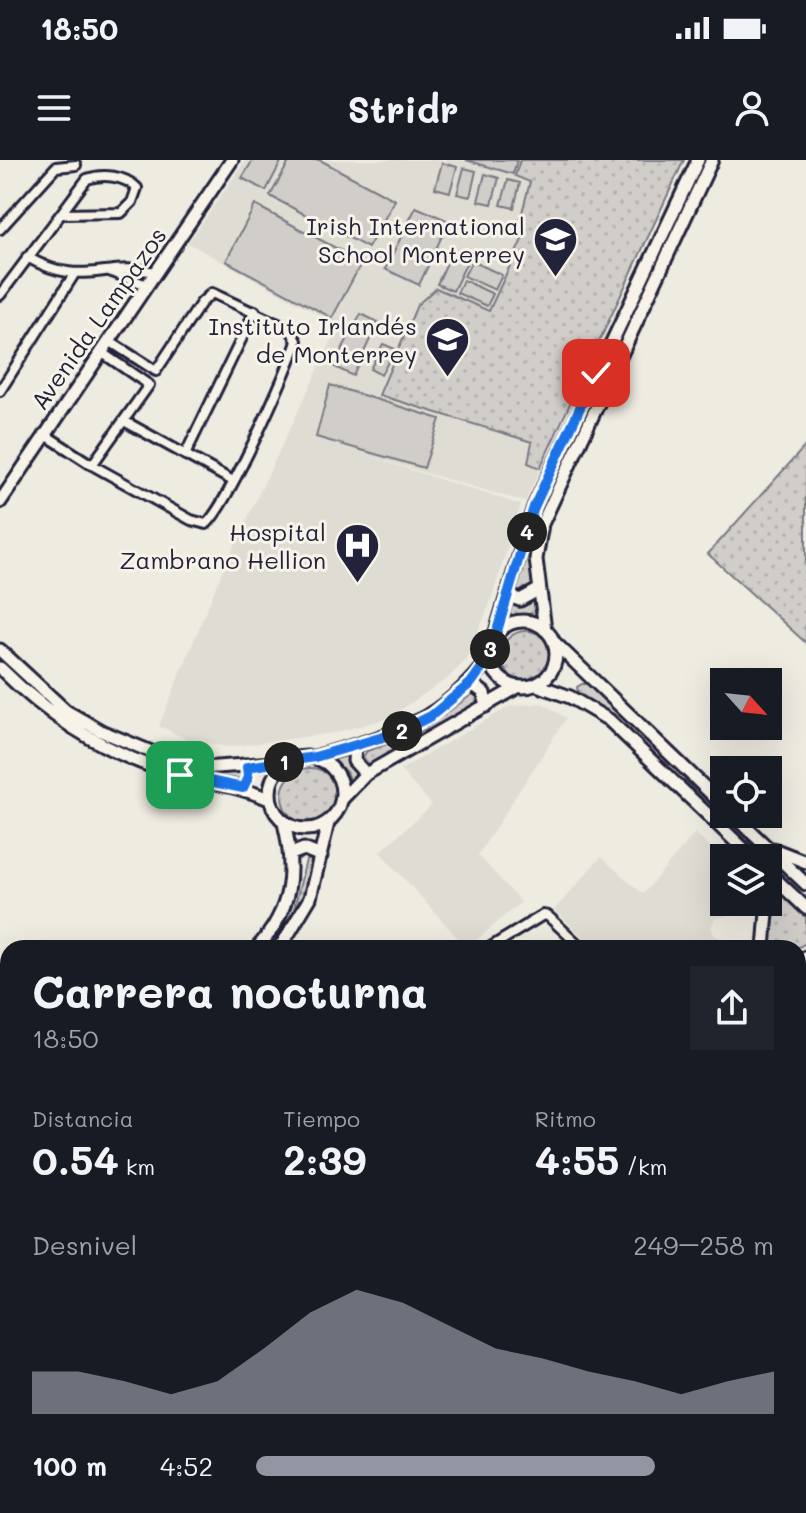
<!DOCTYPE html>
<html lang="es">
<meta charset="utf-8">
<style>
:root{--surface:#171b24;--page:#20242c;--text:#f1f3f6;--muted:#9ea1a6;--accent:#9495a2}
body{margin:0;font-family:Mali,sans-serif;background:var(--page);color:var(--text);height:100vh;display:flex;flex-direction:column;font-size:30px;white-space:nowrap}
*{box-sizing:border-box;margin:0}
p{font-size:26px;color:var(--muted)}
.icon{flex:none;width:44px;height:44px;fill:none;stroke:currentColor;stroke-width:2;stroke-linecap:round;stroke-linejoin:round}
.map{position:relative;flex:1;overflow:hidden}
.details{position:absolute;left:0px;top:780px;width:806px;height:574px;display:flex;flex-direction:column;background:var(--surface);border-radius:24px 24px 0 0;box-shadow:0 8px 32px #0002}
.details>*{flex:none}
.needle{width:52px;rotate:117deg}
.fabs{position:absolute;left:710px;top:508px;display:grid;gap:16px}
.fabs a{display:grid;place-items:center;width:72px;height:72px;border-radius:0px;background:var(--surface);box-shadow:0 8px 32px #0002;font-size:40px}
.pin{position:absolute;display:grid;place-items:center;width:68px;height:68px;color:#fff;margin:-34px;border-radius:16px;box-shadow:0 4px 12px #0006}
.km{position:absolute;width:40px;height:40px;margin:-20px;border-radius:50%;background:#222;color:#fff;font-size:22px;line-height:40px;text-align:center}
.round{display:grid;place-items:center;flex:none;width:84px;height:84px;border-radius:0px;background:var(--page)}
.headline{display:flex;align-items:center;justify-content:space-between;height:136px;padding:0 32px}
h1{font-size:44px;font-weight:700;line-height:60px}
.metrics{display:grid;grid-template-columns:repeat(3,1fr);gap:12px;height:136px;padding:8px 32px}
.metrics div{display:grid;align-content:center}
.metrics b{font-size:40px;font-weight:700}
.metrics small{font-size:22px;font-weight:400}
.metrics p{font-size:22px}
.chart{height:224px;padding:16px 32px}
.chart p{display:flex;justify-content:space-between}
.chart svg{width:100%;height:144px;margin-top:8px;fill:var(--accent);opacity:.7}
ul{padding:0 32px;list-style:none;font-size:26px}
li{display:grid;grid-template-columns:128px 96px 1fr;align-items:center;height:60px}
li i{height:20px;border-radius:10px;background:var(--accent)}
.status{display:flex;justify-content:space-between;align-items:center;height:56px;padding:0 40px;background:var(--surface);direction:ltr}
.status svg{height:22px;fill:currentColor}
header{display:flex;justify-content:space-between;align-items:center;height:104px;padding:0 32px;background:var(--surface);font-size:36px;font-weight:700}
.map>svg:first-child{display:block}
.built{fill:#dfdcd4}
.green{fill:url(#green-dots);stroke:#7a7882;stroke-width:2}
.forest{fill:url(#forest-crowns);stroke:#7a7882;stroke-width:2}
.pitch{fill:#d1cdc9;stroke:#7a7882;stroke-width:2}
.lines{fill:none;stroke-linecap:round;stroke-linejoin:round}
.street-casing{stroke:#22223b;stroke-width:14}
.secondary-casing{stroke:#22223b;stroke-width:17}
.highway-casing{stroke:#22223b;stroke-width:20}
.street{stroke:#f7f3e8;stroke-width:8}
.secondary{stroke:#f7f3e8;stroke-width:11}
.highway{stroke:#f7f3e8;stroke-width:14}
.route-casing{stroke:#fff;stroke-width:16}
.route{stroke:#1a73e8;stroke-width:10}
.labels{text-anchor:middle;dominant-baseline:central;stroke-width:6;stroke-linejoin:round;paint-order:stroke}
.poi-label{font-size:24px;fill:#22223b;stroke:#f7f3e8;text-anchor:end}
.street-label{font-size:24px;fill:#22223b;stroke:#f7f3e8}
</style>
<div class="status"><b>18:50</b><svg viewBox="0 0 49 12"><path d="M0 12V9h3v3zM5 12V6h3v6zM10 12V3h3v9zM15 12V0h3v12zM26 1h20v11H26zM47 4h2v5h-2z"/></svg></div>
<header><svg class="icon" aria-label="menu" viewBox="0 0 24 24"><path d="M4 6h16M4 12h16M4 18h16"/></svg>Stridr<svg class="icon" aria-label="person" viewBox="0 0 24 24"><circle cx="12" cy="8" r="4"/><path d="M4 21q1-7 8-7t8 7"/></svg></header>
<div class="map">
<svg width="806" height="1353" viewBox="0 0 806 1353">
<defs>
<pattern id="green-dots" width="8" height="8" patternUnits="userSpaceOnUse" patternTransform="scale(2)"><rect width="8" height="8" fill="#d1cdc9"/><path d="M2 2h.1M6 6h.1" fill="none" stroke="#b3b0ae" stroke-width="1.8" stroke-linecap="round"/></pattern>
<pattern id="forest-crowns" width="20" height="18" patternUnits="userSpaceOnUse" patternTransform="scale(2)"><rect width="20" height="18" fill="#d1cdc9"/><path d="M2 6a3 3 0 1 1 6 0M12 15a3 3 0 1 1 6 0" fill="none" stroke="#b3b0ae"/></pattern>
</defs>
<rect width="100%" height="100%" fill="#eeebe1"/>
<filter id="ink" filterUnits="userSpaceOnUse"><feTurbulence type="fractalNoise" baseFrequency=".0125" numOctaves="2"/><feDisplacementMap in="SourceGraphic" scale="16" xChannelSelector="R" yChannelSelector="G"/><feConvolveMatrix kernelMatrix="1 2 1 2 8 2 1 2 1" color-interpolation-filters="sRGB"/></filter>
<g filter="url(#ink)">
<path class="built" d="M246 0H684L525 342 364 295 521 345 489 446 465 501 447 519 388 558 334 573 227 587 184 578 159 566 222 412 339 165 188 83Z
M542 543 566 558 478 695 521 742 467 788 380 692 432 645 400 610 510 546Z
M695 673 724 700V742H733L731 754 715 759 711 767 714 775 727 782 724 788H595L554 750 601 697 643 734Z
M806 879V1000L798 990V884Z
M798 1023 806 1033V1178L798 1185Z
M332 1346H601L593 1353H324Z"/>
<path class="green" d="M520 0H684L540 308 528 303 532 282 379 235 417 145 436 128 489 151 527 69 519 64 530 22 515 16Z
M806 285V483L708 394Z
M531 379 532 426 529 431 518 435 515 428Z
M535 441 540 456 507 459 512 445 520 448Z
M501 496a25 25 0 1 1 50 0a25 25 0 1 1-50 0Z
M582 524H588L676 607C660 605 602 548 578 534L577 527Z
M474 533 479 536 478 546 372 609 363 597 367 591 417 574Z
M111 583 195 612H244L241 619 194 614Z
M350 595 363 621 354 630 346 612 333 599Z
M282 636a28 28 0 1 1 56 0a28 28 0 1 1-56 0Z
M685 620 758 688 740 677 683 622Z
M306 700H316L314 725 276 788H268L292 757Z
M770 722 806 756V783L797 788H770L775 753Z
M80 1346H312L303 1353H83Z"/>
<path class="forest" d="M806 1205V1353H620L629 1346H798V1211Z"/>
<path class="pitch" d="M253 0H282L266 31 242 18Z
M290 0H320L395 40 368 88 270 36Z
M466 0H517L513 14Z
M442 3 457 7 450 32 435 28Z
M464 8 476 11 470 37 457 34Z
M485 14 499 18 492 44 478 41Z
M508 20 520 23 514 48 501 45Z
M255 45 362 102 332 158 226 101Z
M416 47 449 61 419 125 385 109Z
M452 92 468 100 453 131 437 124Z
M472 101 502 115 495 130 464 116Z
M463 120 493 134 487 146 457 133Z
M361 154 378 162 353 216 333 206Z
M383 184 395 189 381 215 370 209Z
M330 225 440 259 424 308 316 277Z"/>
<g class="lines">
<defs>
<path id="street" d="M0 69 56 7 76 5
M27 97C83 129 101 101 156 112
M109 111 147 125
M0 135 87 19C103 13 125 16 137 28L132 42 121 53 61 54
M0 231 73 116
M124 261 233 321
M44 274 92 305 191 360 206 364C225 350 290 207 297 181L291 170 212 133 201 143 156 211 109 181
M185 295 255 151
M92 305 149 225 101 192
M489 788 543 755 548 756 582 788
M798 1005 806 1016
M798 1196 806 1190
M317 1353 325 1346
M604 1353 612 1346"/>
<path id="secondary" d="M0 342 232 0
M507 435 520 440 538 430
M490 494a33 33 0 1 1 66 0a33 33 0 1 1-66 0Z
M545 470 536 399 542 364 712 0
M495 475 534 347 698 0
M555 483 724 646
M0 490 66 551 101 571 154 593 203 608 285 602
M0 508C51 559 109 596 179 615 211 623 239 626 269 639
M471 523 484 533 486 546
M537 525 570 537 609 560 753 698
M355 586 354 601 366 614
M270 633a36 36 0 1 1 72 0a36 36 0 1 1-72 0Z
M315 597C391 575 440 564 489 498
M342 639 366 614 516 528
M732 654 806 724
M773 689 806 702
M291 694 304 689 321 696
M768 712 806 748
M257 788C292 750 296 712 284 663
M280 788 310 738 328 663
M764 788 768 740
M798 802 806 797
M798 874 806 870
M8 959C0 972 1 981 8 995
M0 1011 8 1007
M0 1264 8 1260
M0 1332 8 1328
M44 1346 48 1353
M68 1346 71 1353"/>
<path id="highway" d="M798 825 806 820
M798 851 806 846
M0 1284 8 1280
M0 1314 8 1310"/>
</defs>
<use href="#street" class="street-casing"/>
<use href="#secondary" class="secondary-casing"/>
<use href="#highway" class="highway-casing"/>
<use href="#street" class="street"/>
<use href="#secondary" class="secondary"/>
<use href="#highway" class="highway"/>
</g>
</g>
<g class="lines" filter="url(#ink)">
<defs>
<path id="route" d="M180 615 243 628 248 617 247 607 315 597 397 573 431 556 471 523 489 498 534 347 596 213"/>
</defs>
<use href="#route" class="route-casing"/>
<use href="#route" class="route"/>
</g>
<defs>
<symbol id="university-pin" viewBox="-11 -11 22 30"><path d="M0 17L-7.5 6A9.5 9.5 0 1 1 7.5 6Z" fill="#22223b" stroke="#f7f3e8"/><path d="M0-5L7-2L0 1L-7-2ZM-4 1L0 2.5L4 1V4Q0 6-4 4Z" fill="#fff"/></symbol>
<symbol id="hospital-pin" viewBox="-11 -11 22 30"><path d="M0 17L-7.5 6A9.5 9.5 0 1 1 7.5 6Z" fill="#22223b" stroke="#f7f3e8"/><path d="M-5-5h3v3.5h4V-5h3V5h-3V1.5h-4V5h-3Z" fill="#fff"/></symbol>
</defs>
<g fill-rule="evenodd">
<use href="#university-pin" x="530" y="54" width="51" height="69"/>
<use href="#university-pin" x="422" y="154" width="51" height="69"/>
<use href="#hospital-pin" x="332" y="360" width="51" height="69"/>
</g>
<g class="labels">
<g class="poi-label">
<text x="525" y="65">Irish International<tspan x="525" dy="28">School Monterrey</tspan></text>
<text x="417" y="165">Instituto Irlandés<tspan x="417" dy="28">de Monterrey</tspan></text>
<text x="326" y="371">Hospital<tspan x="326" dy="28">Zambrano Hellion</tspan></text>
</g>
<g class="street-label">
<text transform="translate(98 158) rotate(-55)">Avenida Lampazos</text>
</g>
</g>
</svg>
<div class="fabs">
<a><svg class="needle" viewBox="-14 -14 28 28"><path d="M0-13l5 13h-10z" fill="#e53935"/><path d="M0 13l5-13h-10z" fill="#9ea1a6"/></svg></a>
<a><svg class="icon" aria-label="locate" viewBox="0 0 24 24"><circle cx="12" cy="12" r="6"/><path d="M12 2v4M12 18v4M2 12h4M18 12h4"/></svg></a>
<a><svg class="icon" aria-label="layers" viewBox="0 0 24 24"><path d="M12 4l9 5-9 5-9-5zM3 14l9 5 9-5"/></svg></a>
</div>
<div class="pin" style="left:180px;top:615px;background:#1e9e55"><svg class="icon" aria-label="arrive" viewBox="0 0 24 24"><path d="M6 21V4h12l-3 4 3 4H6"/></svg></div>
<div class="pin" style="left:596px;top:213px;background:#d93025"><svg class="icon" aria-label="check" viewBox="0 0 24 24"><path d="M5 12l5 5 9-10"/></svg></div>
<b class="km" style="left:284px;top:602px">1</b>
<b class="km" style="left:402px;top:571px">2</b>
<b class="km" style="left:490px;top:489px">3</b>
<b class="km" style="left:527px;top:372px">4</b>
<section class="details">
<div class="headline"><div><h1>Carrera nocturna</h1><p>18:50</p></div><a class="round"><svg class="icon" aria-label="share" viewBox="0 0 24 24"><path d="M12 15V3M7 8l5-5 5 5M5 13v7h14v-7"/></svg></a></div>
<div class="metrics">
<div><p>Distancia</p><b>0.54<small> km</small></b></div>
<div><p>Tiempo</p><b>2:39</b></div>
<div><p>Ritmo</p><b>4:55<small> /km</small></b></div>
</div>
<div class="chart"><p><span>Desnivel</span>249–258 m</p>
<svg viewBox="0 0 160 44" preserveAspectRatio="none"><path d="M0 44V31L10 31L20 34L30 38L40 34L50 24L60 13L70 6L80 10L90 17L100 24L110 27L120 31L130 34L140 38L150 34L160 31V44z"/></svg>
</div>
<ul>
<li><b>100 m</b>4:52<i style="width:77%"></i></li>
</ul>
</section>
</div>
